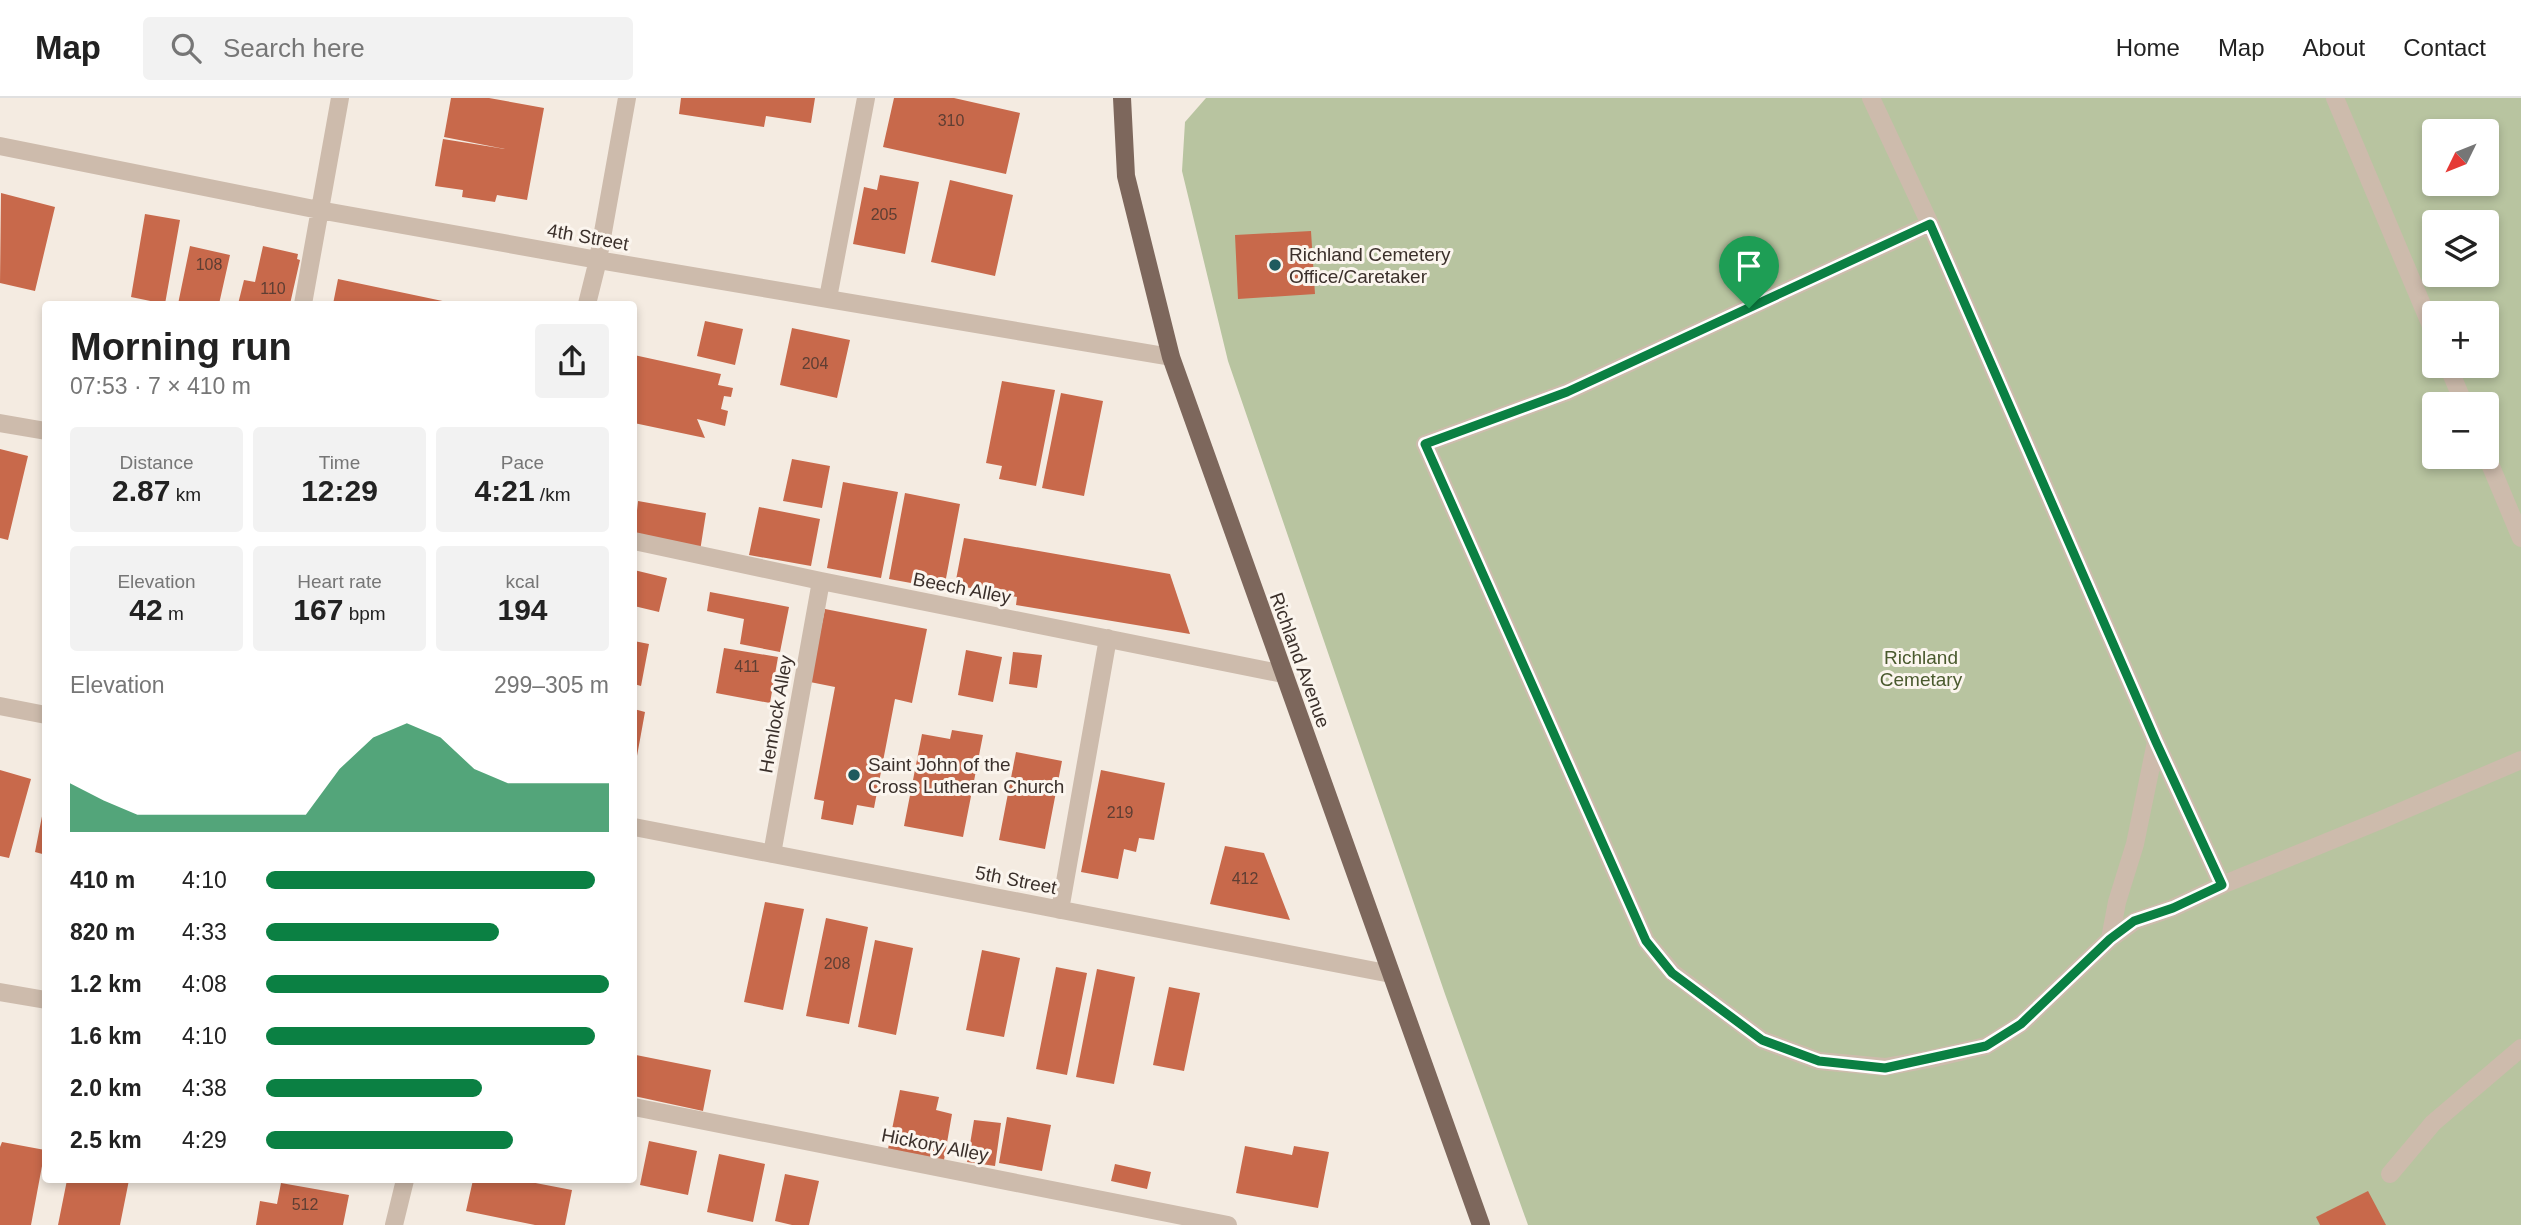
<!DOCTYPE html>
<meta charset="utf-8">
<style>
:root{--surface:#fff;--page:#f2f2f2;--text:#222;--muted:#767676;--line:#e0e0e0;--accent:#0b8043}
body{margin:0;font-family:Helvetica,sans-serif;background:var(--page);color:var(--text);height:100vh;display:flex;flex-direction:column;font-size:26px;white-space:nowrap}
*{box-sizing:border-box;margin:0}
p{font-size:23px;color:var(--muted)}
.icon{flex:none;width:38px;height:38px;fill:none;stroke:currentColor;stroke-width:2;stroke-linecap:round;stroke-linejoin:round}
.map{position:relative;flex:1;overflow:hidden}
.panel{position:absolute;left:42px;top:203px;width:595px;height:882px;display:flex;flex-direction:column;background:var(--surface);border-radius:7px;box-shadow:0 4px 10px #0003}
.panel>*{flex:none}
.needle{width:46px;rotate:227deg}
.controls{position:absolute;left:2422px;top:21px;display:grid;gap:14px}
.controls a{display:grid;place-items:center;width:77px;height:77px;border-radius:7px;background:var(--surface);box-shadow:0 4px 10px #0003;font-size:35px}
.pin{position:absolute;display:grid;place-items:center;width:60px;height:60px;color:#fff;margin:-72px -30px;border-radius:50% 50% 50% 0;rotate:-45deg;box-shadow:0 0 7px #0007}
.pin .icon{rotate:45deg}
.round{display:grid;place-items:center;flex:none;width:74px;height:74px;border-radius:7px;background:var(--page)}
.headline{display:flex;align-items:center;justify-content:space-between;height:119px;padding:0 28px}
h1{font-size:38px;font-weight:700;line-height:52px}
.stats{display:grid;grid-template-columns:repeat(3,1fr);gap:10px;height:119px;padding:7px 28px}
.stats div{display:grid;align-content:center;border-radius:7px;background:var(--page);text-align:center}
.stats b{font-size:30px;font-weight:700}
.stats small{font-size:19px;font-weight:400}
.stats p{font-size:19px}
.chart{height:196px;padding:14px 28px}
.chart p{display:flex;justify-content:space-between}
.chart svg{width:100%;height:126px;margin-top:7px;fill:var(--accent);opacity:.7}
ul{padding:0 28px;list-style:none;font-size:23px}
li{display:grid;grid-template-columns:112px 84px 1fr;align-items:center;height:52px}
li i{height:18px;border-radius:9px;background:var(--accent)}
header{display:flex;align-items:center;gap:42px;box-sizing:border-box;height:98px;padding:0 35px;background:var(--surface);border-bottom:2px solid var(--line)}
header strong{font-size:33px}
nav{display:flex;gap:38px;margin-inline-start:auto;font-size:24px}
.search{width:490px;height:63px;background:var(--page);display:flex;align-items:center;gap:18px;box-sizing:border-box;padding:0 24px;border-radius:7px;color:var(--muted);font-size:26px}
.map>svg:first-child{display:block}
.green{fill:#b8c4a0;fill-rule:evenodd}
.building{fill:#c8694b}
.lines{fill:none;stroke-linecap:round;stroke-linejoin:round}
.minor{stroke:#cdbbac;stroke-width:18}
.major{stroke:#7d675c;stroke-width:18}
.route-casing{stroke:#fff;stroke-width:14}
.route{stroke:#0b8043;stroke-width:9}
.poi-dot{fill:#1f5a5e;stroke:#fbf5ee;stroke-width:2.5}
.labels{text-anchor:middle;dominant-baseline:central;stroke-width:6;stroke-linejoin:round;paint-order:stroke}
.number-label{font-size:16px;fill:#5e3e33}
.street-label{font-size:19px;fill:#3b302b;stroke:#fbf5ee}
.poi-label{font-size:19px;fill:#3b302b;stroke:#fbf5ee;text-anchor:start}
.park-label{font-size:19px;fill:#4a5a2e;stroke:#fbf5ee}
</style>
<header>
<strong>Map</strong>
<div class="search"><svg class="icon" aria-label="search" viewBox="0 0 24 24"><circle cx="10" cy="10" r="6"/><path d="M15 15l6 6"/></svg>Search here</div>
<nav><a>Home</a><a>Map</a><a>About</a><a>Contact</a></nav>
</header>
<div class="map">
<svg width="2521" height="1127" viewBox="0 0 2521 1127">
<rect width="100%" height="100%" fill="#f4ebe1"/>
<path class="green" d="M1206 0H2521V1127H1528L1445 896 1228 263 1182 73 1185 24ZM2434 33H2487V86H2434ZM2434 124H2487V177H2434ZM2434 215H2487V268H2434ZM2434 306H2487V359H2434Z"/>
<path class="building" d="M451 0H489L544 10 527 102 497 97 495 104 462 99 463 92 435 88 443 41 505 51 444 39Z
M681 0H815L811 25 766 18 764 29 679 16Z
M894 0H954L1020 15 1006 76 883 49Z
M880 77 919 84 905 156 853 146 864 89 877 92Z
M950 82 1013 97 995 178 931 164Z
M1 95 55 109 35 193 0 185Z
M145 116 180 122 165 206 131 199Z
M1311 133 1315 196 1238 201 1235 137Z
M190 148 230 157 219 206H178Z
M263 148 298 156 297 161 300 162 290 206H238L244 182 255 184Z
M338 181 452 205V206H333Z
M705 223 743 231 735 267 697 258Z
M792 230 850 242 837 300 780 287Z
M634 257 721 276 718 287 733 290 731 299 724 298 721 311 728 313 725 328 697 321 705 340 634 325Z
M1002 283 1055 292 1036 388 999 381 1002 368 986 365Z
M1061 295 1103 303 1084 398 1042 390Z
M0 351 28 358 8 442 0 440Z
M792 361 830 368 822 410 783 403Z
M843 384 898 394 881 480 827 470Z
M905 395 960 406 944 491 889 481Z
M638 403 706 415 700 453 634 441Z
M759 409 820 421 811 468 749 457Z
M964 440 1170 476 1190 536 1016 507 1017 499 955 487Z
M634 472 667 480 659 514 634 508Z
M710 494 789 509 780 554 740 546 744 521 707 513Z
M825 511 927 531 912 605 895 601 874 710 857 707 853 727 821 721 824 703 814 701 835 589 810 584Z
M634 543 649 546 641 588 634 586Z
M724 550 778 559 770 605 716 595Z
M966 552 1002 559 993 604 958 597Z
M1013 554 1042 557 1037 590 1009 586Z
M634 611 645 614 635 669H634Z
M952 632 983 637 963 739 904 728 922 636 950 641Z
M1016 654 1062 663 1045 751 999 742Z
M0 672 31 681 9 760 0 758Z
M1101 672 1165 685 1154 742 1139 740 1136 754 1124 751 1118 781 1081 774Z
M44 708H46V757L35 754Z
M1225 748 1264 755 1290 822 1210 806Z
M765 804 804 811 783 912 744 904Z
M826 820 868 829 849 926 806 918Z
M875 842 913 850 896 937 858 929Z
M982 852 1020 860 1004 939 966 932Z
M1056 869 1087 875 1067 977 1036 971Z
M1097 871 1135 879 1114 986 1076 979Z
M1169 889 1200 895 1184 973 1153 967Z
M636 957 711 972 703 1013 634 998Z
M900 992 939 999 936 1012 952 1016 944 1062 888 1051Z
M1007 1019 1051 1027 1042 1073 999 1065Z
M974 1022 1001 1025 995 1068 967 1064Z
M649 1043 697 1053 688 1097 640 1087Z
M2 1044 45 1052 31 1127H0V1049Z
M1245 1048 1292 1057 1294 1048 1329 1054 1318 1110 1236 1095Z
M719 1056 765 1066 753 1124 707 1114Z
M1115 1066 1151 1074 1147 1091 1111 1083Z
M785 1076 819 1083 809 1127H792L775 1123Z
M67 1082H129L120 1127H58Z
M473 1082H520L572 1092 565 1127H535L466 1113Z
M281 1085 349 1097 343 1127H256L260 1103 277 1106Z
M2368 1093 2386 1127H2320L2316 1119Z"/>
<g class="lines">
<path class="minor" d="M1871 0 1930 126 1567 294 1425 346 1646 843 1673 875 1762 942 1819 963 1885 969 1930 961 1986 948 2021 926 2110 841 2135 823 2173 810 2222 787 2381 722 2521 662
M2335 0 2434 235
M0 48 319 112 598 162 1171 259
M1930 126 2156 644 2222 787
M828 200 866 0
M303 206 340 0
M587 206 598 162 627 0
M2448 268 2464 306
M0 325 46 333
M2487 359 2521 440
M634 443 821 483 1283 576
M0 608 46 617
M634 729 1391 876
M772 756 821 483
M1060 812 1108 540
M2110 841 2117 804 2135 746 2156 644
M0 894 46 902
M634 1009 1228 1127
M2390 1076 2433 1025 2521 950
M394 1127 405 1082"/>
<path class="major" d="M1122 0 1126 78 1171 259 1481 1127"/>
</g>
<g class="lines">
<defs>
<path id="route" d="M1930 126 2156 644 2222 787 2173 810 2134 823 2110 841 2021 926 1986 948 1885 970 1819 963 1762 942 1672 875 1646 843 1425 346 1567 294Z"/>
</defs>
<use href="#route" class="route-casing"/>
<use href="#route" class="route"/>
</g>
<g class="poi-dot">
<circle cx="1275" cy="167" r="7"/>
<circle cx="854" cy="677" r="7"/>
</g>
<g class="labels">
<g class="number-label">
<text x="951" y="22">310</text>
<text x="884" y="116">205</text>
<text x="209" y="166">108</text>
<text x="273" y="190">110</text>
<text x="815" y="265">204</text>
<text x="747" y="568">411</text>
<text x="1120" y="714">219</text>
<text x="1245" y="780">412</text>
<text x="837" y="865">208</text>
<text x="305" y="1106">512</text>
</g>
<g class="street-label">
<text transform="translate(588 139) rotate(10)">4th Street</text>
<text transform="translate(962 490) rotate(11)">Beech Alley</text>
<text transform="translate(1300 562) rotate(70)">Richland Avenue</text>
<text transform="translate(776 616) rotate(-80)">Hemlock Alley</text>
<text transform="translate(1016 782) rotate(11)">5th Street</text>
<text transform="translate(935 1047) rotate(11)">Hickory Alley</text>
</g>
<g class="poi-label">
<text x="1289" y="156">Richland Cemetery<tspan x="1289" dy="22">Office/Caretaker</tspan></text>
<text x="868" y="666">Saint John of the<tspan x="868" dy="22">Cross Lutheran Church</tspan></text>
</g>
<g class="park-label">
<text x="1921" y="559">Richland<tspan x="1921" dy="22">Cemetary</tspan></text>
</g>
</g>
</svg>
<div class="controls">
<a><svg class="needle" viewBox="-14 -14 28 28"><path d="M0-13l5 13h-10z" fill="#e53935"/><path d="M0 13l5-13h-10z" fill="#767676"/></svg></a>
<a><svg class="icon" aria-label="layers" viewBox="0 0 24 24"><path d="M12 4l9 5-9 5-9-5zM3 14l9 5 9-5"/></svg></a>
<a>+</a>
<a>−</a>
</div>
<div class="pin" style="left:1749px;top:210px;background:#1e9e55"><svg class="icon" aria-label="arrive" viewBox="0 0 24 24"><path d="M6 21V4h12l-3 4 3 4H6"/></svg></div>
<section class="panel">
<div class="headline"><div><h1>Morning run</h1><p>07:53 · 7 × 410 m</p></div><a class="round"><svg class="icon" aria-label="share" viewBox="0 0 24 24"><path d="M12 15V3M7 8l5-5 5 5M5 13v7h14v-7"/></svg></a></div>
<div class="stats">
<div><p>Distance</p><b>2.87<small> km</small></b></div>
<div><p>Time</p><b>12:29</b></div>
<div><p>Pace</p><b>4:21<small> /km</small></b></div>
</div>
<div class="stats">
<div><p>Elevation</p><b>42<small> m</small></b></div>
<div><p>Heart rate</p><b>167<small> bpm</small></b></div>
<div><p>kcal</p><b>194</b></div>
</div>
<div class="chart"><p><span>Elevation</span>299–305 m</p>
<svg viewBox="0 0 160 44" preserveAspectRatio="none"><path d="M0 44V27L10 33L20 38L30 38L40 38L50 38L60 38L70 38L80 22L90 11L100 6L110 11L120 22L130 27L140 27L150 27L160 27V44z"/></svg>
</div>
<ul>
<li><b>410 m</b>4:10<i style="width:96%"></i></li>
<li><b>820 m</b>4:33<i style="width:68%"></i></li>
<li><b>1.2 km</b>4:08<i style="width:100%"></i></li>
<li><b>1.6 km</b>4:10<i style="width:96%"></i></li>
<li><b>2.0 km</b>4:38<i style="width:63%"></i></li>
<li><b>2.5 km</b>4:29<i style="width:72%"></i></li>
</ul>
</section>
</div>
